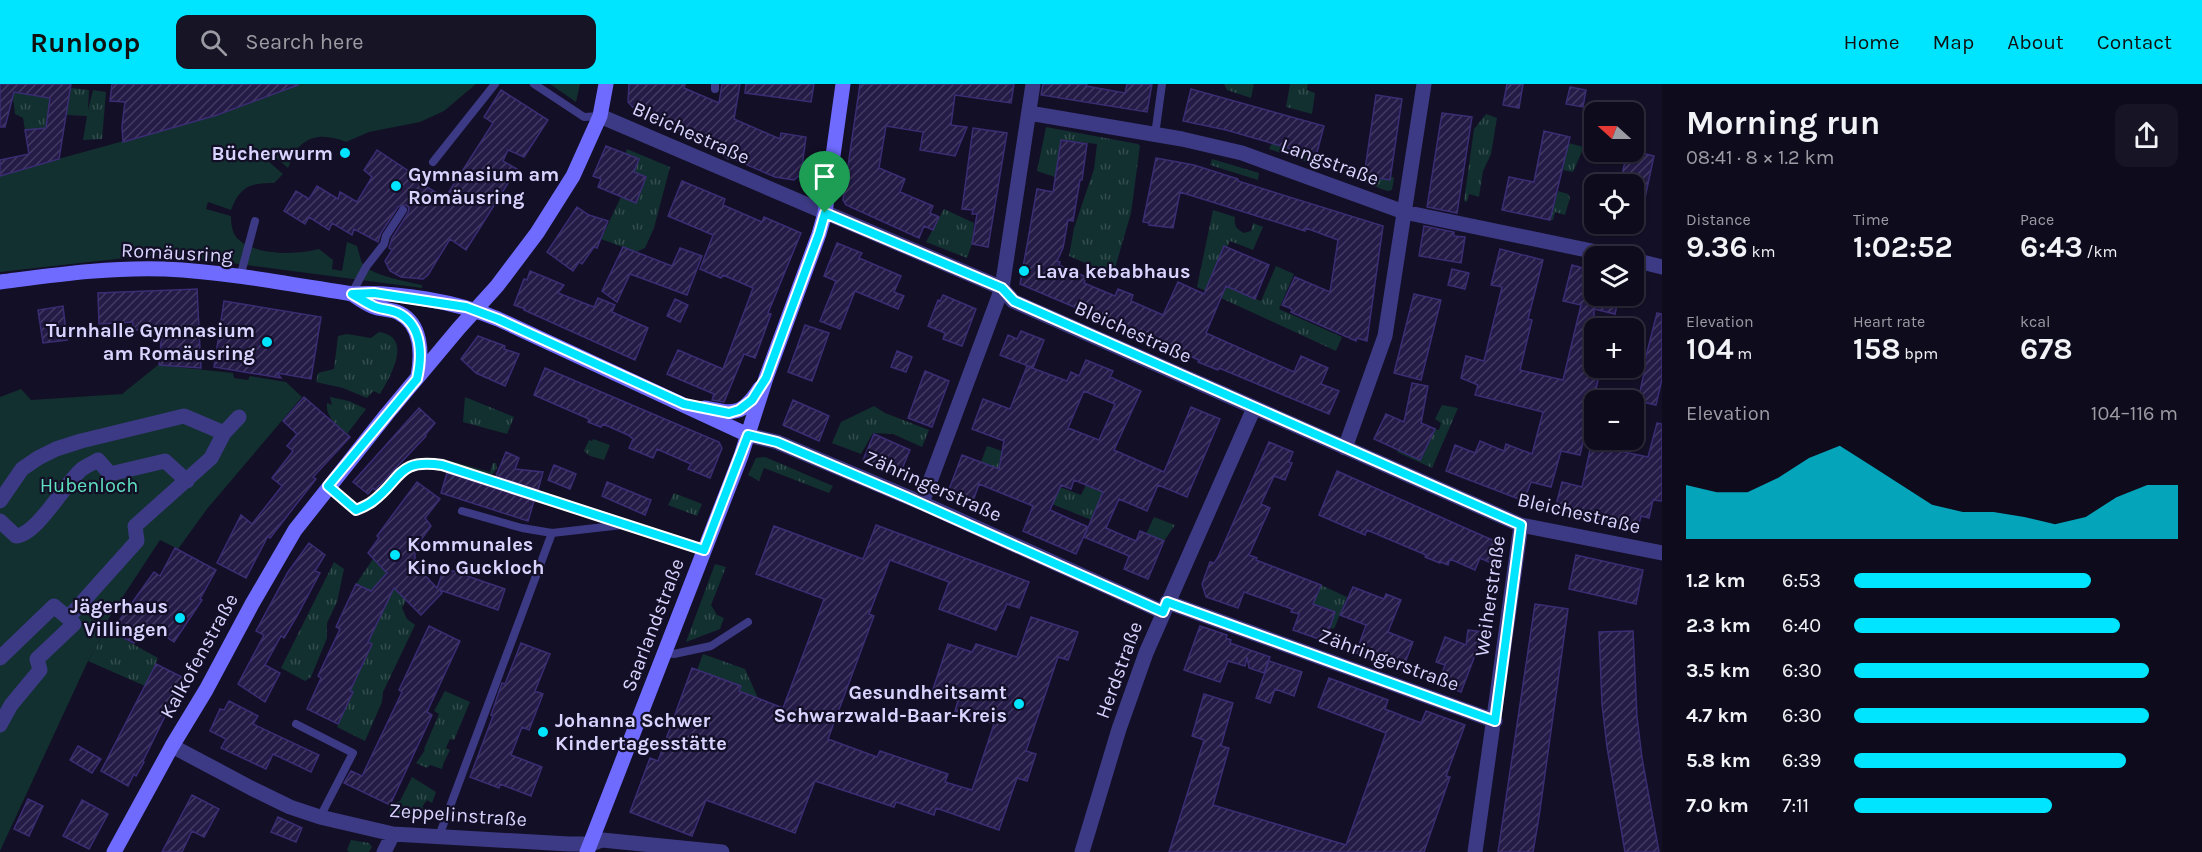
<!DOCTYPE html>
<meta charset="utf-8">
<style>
:root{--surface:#0e0b1c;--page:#171425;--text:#f1f3f6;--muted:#9b9ba3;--line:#2e2b3b;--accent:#00e5ff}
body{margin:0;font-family:Karla,sans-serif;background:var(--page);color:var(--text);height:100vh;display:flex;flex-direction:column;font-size:22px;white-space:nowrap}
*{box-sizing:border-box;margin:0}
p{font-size:20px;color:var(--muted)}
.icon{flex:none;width:33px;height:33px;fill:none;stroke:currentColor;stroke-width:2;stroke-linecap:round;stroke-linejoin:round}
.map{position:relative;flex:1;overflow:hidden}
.sheet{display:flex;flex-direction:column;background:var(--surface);width:540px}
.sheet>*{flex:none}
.needle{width:39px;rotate:291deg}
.buttons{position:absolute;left:1584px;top:18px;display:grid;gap:12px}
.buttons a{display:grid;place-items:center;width:60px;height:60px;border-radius:12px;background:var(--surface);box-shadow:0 2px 4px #0004,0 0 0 2px var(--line);font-size:30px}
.pin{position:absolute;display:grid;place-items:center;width:51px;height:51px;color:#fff;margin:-62px -26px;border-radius:50% 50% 50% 0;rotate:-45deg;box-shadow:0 0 6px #0007}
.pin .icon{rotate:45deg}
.round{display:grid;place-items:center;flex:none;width:63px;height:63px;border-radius:12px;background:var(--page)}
.summary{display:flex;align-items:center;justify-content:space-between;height:102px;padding:0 24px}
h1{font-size:33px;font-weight:700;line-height:45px}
.stats{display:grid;grid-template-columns:repeat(3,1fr);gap:9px;height:102px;padding:6px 24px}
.stats div{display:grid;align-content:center}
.stats b{font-size:30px;font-weight:700}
.stats small{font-size:16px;font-weight:400}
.stats p{font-size:16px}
.chart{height:168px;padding:12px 24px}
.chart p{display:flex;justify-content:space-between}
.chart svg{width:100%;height:108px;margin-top:6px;fill:var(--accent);opacity:.7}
ul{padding:0 24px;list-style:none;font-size:20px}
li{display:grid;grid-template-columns:96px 72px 1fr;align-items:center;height:45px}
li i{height:15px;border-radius:8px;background:var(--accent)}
header{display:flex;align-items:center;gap:36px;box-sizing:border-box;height:84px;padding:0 30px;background:var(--accent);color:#111}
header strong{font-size:28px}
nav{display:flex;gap:33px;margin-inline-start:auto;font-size:21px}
.search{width:420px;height:54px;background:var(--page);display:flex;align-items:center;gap:15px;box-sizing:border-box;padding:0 21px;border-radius:12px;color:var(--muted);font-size:22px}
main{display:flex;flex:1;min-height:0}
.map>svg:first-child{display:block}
.grass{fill:url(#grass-tufts)}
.green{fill:#12302f}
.building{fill:url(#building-hatch);stroke:#3b2d73;stroke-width:1.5;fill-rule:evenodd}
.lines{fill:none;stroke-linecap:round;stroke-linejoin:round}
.lane{stroke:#3d3a85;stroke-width:8}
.street{stroke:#3d3a85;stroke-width:15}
.secondary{stroke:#6f6bff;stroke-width:15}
.route-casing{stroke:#fff;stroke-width:12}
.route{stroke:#00e5ff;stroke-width:8}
.poi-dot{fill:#00e5ff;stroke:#130f26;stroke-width:2}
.labels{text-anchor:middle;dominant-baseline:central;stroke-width:4.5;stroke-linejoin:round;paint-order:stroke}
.street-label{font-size:20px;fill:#d9d4ff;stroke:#130f26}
.poi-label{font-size:20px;font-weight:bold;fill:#d9d4ff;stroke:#130f26;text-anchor:end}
.park-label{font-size:20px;fill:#5fe0c0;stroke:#130f26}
</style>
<header>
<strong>Runloop</strong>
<div class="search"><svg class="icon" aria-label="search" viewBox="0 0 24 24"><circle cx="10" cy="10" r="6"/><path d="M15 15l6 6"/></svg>Search here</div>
<nav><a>Home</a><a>Map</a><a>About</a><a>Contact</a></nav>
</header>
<main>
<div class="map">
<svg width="1662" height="768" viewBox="0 0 1662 768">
<defs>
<pattern id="grass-tufts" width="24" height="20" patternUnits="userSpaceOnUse" patternTransform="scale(1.5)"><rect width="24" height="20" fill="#12302f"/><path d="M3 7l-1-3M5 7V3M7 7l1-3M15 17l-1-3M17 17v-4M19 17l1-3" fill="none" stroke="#344d4e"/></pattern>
<pattern id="building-hatch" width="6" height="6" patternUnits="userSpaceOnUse" patternTransform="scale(1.5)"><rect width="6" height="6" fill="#241b47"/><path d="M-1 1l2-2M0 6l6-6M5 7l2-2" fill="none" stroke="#433b63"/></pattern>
</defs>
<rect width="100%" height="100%" fill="#130f26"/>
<path class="grass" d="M1224 0H1254L1251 14 1227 6Z
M1290 0H1308L1307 6 1315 9 1312 30 1286 23Z
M16 3 30 6 29 11 50 13 46 44 25 46 23 34 15 30 13 14Z
M71 4 89 6 88 26 93 6 106 8 102 55 83 56 87 32 66 31Z
M1486 30 1497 34 1491 70 1483 87 1479 113 1469 110 1467 118 1464 117 1474 45Z
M1046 43 1138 60 1140 62 1131 129 1113 191 1069 172 1074 144 1094 85 1097 60 1061 56 1055 93 1037 87Z
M1272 59 1313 71 1312 80 1269 65Z
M1568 59 1584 63 1573 88 1563 86Z
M627 65 670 83 654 144 645 164 636 168 601 155 621 113 636 119 646 93 634 88 639 75 625 70Z
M1212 75 1259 89 1258 96 1210 81Z
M1364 92 1390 96V92L1394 94 1392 106 1387 107 1363 98Z
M1558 107 1568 110 1570 114 1565 131 1555 128 1553 136H1550Z
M944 125 974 139 972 160 967 174 926 158Z
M1213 126 1235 133C1234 142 1236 145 1244 149L1251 147 1253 139 1263 143 1253 166 1230 157 1227 163 1224 162 1210 196 1261 217 1276 182 1294 190 1279 225 1342 253 1336 267 1197 203Z
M379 248C414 253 390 293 380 310L373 307 367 314 343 304 316 298 318 289 334 285 338 252 347 250 371 254Z
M330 313 349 317 366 325 347 350C337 341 325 333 327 319L332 321Z
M465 313 514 333 507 350 463 338Z
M1442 321 1458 324 1432 384 1397 368 1398 366 1421 376 1435 345 1439 346 1441 339 1435 335Z
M874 322 885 329 929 346 922 363 893 350 873 349 861 370 832 359 841 338Z
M593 355 610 361 604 376 590 372 584 367 589 356 592 357Z
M987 362 1002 367 1000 376 1013 379 995 394 997 384 981 378Z
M765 373 833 402 829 409 764 384 759 397 748 391 756 374Z
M440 374 490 388 493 379H496L497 384 491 392Z
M1086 401 1103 408 1094 437 1052 420 1060 403 1081 411Z
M674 409 702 420 697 432 668 421Z
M1154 433 1175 441 1164 457 1146 450Z
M373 475 387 489 384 494 406 516 402 524 407 535 415 541 383 608 382 618 365 657 337 643 353 609 350 607 372 560 368 558 388 515 356 500Z
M334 478 344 485 337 518 327 539V554L311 593 305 597 281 584Z
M715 480 726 483 711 521 717 531 724 534 720 545 686 558Z
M1321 501 1347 513 1334 545 1324 541 1313 520Z
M106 545 158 574 145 602 88 577Z
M703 570 745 585 758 614 739 607 741 602 697 586Z
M445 607 470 618 454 656 450 655 446 664 450 666 444 678 442 685 430 681 427 684 416 679 425 666 424 665 439 630 434 627Z
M412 693 436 708 432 719 427 716 422 723 428 726 422 734 388 733 392 720 400 717Z
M351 756 369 759 372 763 369 768H349L347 766Z"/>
<path class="green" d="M300 0H476L444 27 420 38 369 48 346 58C330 52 314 49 300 62 295 67 291 77 288 84L266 65 261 71 283 90 274 99C249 99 240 103 231 126L208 118 206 125 231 132C231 140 232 148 237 154 254 172 297 171 319 165L333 176 332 185 342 187 347 158 357 162C359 168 360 176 363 180 370 191 409 198 422 201V204L177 172H143L0 188V91L207 34Z
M550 0H580L576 18Z
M158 281 233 289 234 294 248 296 250 292 286 298 302 313 207 425 178 465 160 456 103 543 106 545 88 577 0 767V313L21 305 31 316 122 310Z"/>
<path class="building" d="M0 0H71L59 75 0 92V76L29 70 25 46 46 44 50 14 14 8 5 43H0Z
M112 0H298V1L217 31 123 58 122 42 125 18 110 17Z
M629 0H685L684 4 719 19 722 0H740L734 35 780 55 781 49 806 53 801 90 794 96 775 93 729 73 728 75 703 57 637 28 628 18Z
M746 0H814L811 18 745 9Z
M860 0H1014L1011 19 955 11 951 41 967 43 955 72 920 66 923 48 886 42 879 84 905 95 900 108 933 122 930 129 939 133 933 146 924 142 919 154 846 121 843 116Z
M1043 0H1087L1086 2 1125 9 1127 0H1152L1147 28 1041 11Z
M1507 0H1523L1519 24 1503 21Z
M1570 3 1586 6 1583 23 1566 20Z
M1191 5 1324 42 1316 72 1226 46 1183 37Z
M501 6 548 36 524 73 508 66 503 77 517 85 466 166 450 155 428 191 423 195 401 193 390 187 385 177 392 166 389 164 392 154 408 129 409 124 406 121 398 123 381 149 378 158 354 145 352 151 332 139 329 146 309 133 305 140 284 127 296 107 309 115 317 102 338 115 340 108 357 118 372 93 364 86 377 66 416 92 414 95 445 114 493 39 484 33Z
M1376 11 1402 15 1390 96 1364 92Z
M1442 29 1472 33 1457 129 1427 123Z
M973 44 1007 49 988 163 972 160 977 130H972L973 126 962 125Z
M1544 47 1570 53 1550 136 1502 126 1509 93 1534 98Z
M1061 56 1087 60 1082 96H1080L1073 137 1068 136 1063 164 1057 177 1060 178 1059 181 1086 193 1084 199 1115 212 1118 205 1133 211 1131 217 1163 231 1178 198 1204 210 1224 162 1269 181 1255 215 1226 202 1206 249 1294 288 1301 272 1328 284 1321 300 1339 307 1329 330 1219 284 1218 286 1198 278 1199 276 1020 200 1037 105 1053 108Z
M606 62 639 75 634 88 646 93 636 119 598 103 601 95 593 92Z
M1634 67 1654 72 1640 137 1634 136V100H1620L1627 68Z
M1156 74 1194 81 1238 95V97L1383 142 1367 257 1357 254 1356 257 1291 228 1292 225 1282 221 1295 193 1330 208 1338 156 1306 144 1305 147 1180 108 1173 144 1149 141V139L1143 138Z
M682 97 725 115 723 121 762 138 764 133 801 149 768 229 771 230 755 274 744 270 724 318 712 316 714 310 667 290 678 266 723 285 753 204 723 191 721 194 700 185 713 151 668 132Z
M577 123 589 131 608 137 597 164 594 163 582 180 579 178 573 187 547 168Z
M1424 142 1454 148V152L1465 153 1461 179 1419 172Z
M837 159 862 169 859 174 901 192 894 208 904 212 898 225 855 207 840 245 820 237 836 197 824 192Z
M623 163 672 182 680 164 702 172 687 211 630 190 617 218 602 207Z
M1500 165 1543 176 1528 235 1532 236 1520 286 1563 296 1581 221 1563 217 1572 181 1594 187V212H1619L1615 230 1594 225V284H1601L1580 371 1561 367 1551 403 1531 398 1524 417 1446 387 1455 361 1475 369 1480 357 1504 367 1506 360 1532 370 1543 328 1475 311 1478 301 1461 294 1466 272 1484 277 1502 203 1491 201Z
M1452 185 1469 189 1465 205 1448 201Z
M530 187 564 201 558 209 594 223 598 214 615 221 612 228 648 244 635 276 524 226 525 225 514 221 524 195 527 196Z
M197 205 201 284 159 281 162 245 133 246V238L99 240 98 209Z
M1414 210 1441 216 1421 296 1394 289Z
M943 211 976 225 962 262 943 255 945 249 928 242 938 216 940 217Z
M675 215 688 221 680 238 667 232Z
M224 217 321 233 311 295 277 289 281 294 214 283Z
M63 222 67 256 43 259 38 226Z
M1657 229 1662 230V295L1656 321 1638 317 1646 280H1644Z
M805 241 829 249 812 297 788 288Z
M1021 247 1044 256 1033 284 1000 271 1008 251 1017 255Z
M478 252 505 262 504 265 519 270 505 302 476 289 461 275Z
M897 267 912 273 906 288 891 283Z
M1086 276 1113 287 1110 293 1141 307 1114 366 1164 388 1191 323 1220 335 1187 413 1158 401 1147 427 1119 415 1106 444 1136 457 1140 447 1164 457 1148 495 1124 485 1129 472 1084 453 1103 408 1074 396 1071 405 1061 401 1050 426 1088 443 1076 470 1023 447 1033 422 979 400 973 417 948 408 962 371 999 385 1004 357 972 345 983 315 1010 325 1027 282 1067 297 1071 288 1079 292ZM1084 307 1115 320 1099 356 1068 344Z
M545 284 719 358 722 364 710 394 688 385 691 380 657 365 653 374 629 364 633 355 628 351 603 340 601 343 588 338 589 335 534 311Z
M925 287 949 297 932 343 908 334Z
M1412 299 1428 302 1421 339 1435 345 1420 376 1374 355 1386 330 1404 338Z
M304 313 350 353 313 393 316 395 270 454 268 452 246 494 217 479 241 431 252 440 282 402 272 394 293 367 287 362 297 350 283 337Z
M793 316 829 332 819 357 783 341Z
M419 324 435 339 425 351 426 352 375 406 373 404 368 410 353 398Z
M1657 339 1662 340V417L1653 416 1649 434 1641 432 1638 444 1555 425 1562 398 1582 403 1591 361 1648 373Z
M874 350 910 366 899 392 863 376Z
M1269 358 1293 368 1289 378 1292 379 1285 396 1274 392 1261 420 1270 424 1249 471 1257 474 1256 476 1321 501 1313 520 1335 528 1326 555 1320 553 1319 555 1293 546 1299 530 1291 528 1292 525 1244 508 1238 524 1206 513 1202 500 1210 478 1214 479 1218 473Z
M506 368 519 374 515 385 543 388 538 406 496 392Z
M554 381 576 390 570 405 548 396Z
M1337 387 1499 459 1491 479 1480 474 1475 486 1450 475 1448 481 1441 478 1440 479 1425 473 1426 471 1367 446 1365 451 1319 431Z
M447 389 534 417 528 437 441 409Z
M417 398 440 415 425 434 431 442 415 464V481L437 504 444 484 505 505 498 526 440 506 442 509 421 531 394 504 368 558 372 560 350 607 353 608 338 640 307 625 321 594 318 592 340 545 336 543 356 500 371 507 387 489 368 469 379 454 377 452Z
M607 398 651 416 645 431 602 412Z
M876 441 1029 498 1019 524 1007 520 996 546 939 525 949 498 890 476 869 530 874 532 828 655 877 673 880 667 948 690 945 698 972 706 994 640 955 627 958 617 932 608 948 560 972 568 976 560 1017 573 1031 533 1078 548 1068 576 1058 573 1026 667 1036 670 1027 697 1017 694 999 746 936 724 934 731 896 718 894 723 815 697 795 749 706 716 692 752 630 728 650 674 658 677 692 584 741 602 739 607 783 624 824 515 756 490 774 442 863 475Z
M309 459 325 471 315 487 320 489 297 532 284 554 281 552 265 581 280 589 265 618 238 600 264 551 256 547 288 488Z
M175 464 216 486 200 515 202 516 174 558 147 540 134 559 111 548 154 488 160 492Z
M1576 471 1643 486 1636 520 1569 505Z
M1353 503 1384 515 1386 510 1401 516 1388 548 1413 558 1402 586 1356 569 1366 541 1340 531Z
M1535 520 1568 525 1539 733 1533 768H1498Z
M429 542 460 557 427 628 432 631 390 721 344 699 351 687 362 692 402 608 399 606Z
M1200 542 1227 551 1226 554 1231 556 1230 559 1270 573 1264 589 1249 584 1247 573 1245 582 1228 577 1220 598 1184 586Z
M1468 546 1484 548 1461 608 1438 599 1445 581 1436 578 1445 553 1466 561Z
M1633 547 1637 633 1642 674 1659 768H1625L1607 663 1602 620 1599 548Z
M521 559 550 570 535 607 543 610 529 646 522 643 511 671 542 683 531 712 500 700 499 704 470 693 493 632 491 631 502 599 505 600Z
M1269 577 1302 588 1294 612 1275 605 1270 619 1256 614Z
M156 580 186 595 175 617 173 616 143 677 144 678 136 692 134 690 128 702 101 687Z
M1329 594 1388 616 1385 625 1421 639 1426 627 1465 641 1446 692 1450 693 1424 768H1169L1204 656 1192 652 1204 610 1233 619 1221 662 1229 664 1213 721 1346 761 1386 649 1318 623Z
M229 617 258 632 253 640 319 671 311 688 273 670 266 685 221 664 226 655 210 647 220 625 224 626Z
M78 662 101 675 92 689 70 676Z
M192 711 219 725 204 753 192 747 182 768H162Z
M28 715 43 722 29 752 14 745Z
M82 716 108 730 89 765 63 752Z
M278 733 302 744 296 758 271 748Z"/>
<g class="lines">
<path class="lane" d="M534 0 584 33 600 32
M715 5V0
M1155 51 1162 0
M433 78 495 0
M240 193 255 137
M352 209 366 183 384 160 386 152 403 126
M328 403 356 426C361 423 368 421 373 417 402 394 397 374 442 381L704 466
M462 427 522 444 552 449 622 441
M665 569 674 570 711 562 748 538
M296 640 353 669 320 733
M439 752 552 449"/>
<path class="street" d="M1029 29 1182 55 1242 69 1404 128 1616 172
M600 32 1002 204 1013 217 1521 441 1662 469
M1634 176 1662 183
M748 351 777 358 922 419 1163 528
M1345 364 1385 252 1424 0
M0 417 22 385 38 374 56 365 81 357 184 332 224 349
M922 419 1002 204 1033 0
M0 437 16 452C37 451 65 399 82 385 86 382 93 379 98 376L110 390 165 377 187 397
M1167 518 1495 637
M0 574 54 522 68 534
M0 641 11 621 40 586 37 575 74 540 68 534 137 457 135 442 211 374 224 349 239 333
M172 662 251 704 290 723 320 733 393 750 569 760H591L602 756 722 768
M384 768 393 750
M1082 768 1119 645 1146 569 1254 324
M1475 768 1521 441"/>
<path class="secondary" d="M0 198C55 191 109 183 165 185 227 188 290 200 352 210 395 207 458 218 498 235L748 351
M352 210C358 214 365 219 372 222 381 226 391 225 399 229 422 240 422 270 418 292
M705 324C734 330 742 332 760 304
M114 768 172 662 206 606 252 520 295 446 387 330 459 244 497 202 537 149 573 92 600 32 606 0
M587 768 741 372 766 294 819 150 825 129 843 0"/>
</g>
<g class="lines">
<defs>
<path id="route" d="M825 129 1002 204 1014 217 1521 441 1495 637 1167 518 1163 528 906 413 777 358 748 351 704 466 442 381C397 374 402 395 373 417 368 421 361 424 356 426L328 402 417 295C422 273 423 243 400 230 392 225 381 226 373 222 366 219 359 214 352 210L374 209 466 223 498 235 684 320 729 329 739 326 752 316 766 294 819 150Z"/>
</defs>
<use href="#route" class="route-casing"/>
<use href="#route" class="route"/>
</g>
<g class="poi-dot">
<circle cx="345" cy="69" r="6"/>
<circle cx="396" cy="102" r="6"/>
<circle cx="1024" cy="187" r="6"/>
<circle cx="267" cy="258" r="6"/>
<circle cx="395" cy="471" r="6"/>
<circle cx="180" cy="534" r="6"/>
<circle cx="1019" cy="620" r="6"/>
<circle cx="543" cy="648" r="6"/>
</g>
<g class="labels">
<g class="street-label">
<text transform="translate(691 49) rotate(24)">Bleichestraße</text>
<text transform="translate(1330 78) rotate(20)">Langstraße</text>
<text transform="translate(177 169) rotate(3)">Romäusring</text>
<text transform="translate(1133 248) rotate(24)">Bleichestraße</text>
<text transform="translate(933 402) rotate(24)">Zähringerstraße</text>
<text transform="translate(1579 429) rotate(13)">Bleichestraße</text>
<text transform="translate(1490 512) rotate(-82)">Weiherstraße</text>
<text transform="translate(653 541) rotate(-69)">Saarlandstraße</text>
<text transform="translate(199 572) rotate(-61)">Kalkofenstraße</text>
<text transform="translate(1389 576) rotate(20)">Zähringerstraße</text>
<text transform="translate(1119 586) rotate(-70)">Herdstraße</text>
<text transform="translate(458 731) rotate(4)">Zeppelinstraße</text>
</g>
<g class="poi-label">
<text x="333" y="69">Bücherwurm</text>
<text x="408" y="90" text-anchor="start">Gymnasium am<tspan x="408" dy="23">Romäusring</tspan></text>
<text x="1036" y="187" text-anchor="start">Lava kebabhaus</text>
<text x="255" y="246">Turnhalle Gymnasium<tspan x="255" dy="23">am Romäusring</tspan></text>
<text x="407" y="460" text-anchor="start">Kommunales<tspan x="407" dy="23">Kino Guckloch</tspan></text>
<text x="168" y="522">Jägerhaus<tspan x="168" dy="23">Villingen</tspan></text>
<text x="1007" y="608">Gesundheitsamt<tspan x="1007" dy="23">Schwarzwald-Baar-Kreis</tspan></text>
<text x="555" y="636" text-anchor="start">Johanna Schwer<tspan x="555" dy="23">Kindertagesstätte</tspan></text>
</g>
<g class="park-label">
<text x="89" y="401">Hubenloch</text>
</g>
</g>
</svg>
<div class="buttons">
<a><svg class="needle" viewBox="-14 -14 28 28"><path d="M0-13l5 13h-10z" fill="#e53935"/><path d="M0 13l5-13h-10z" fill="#9b9ba3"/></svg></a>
<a><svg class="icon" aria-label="locate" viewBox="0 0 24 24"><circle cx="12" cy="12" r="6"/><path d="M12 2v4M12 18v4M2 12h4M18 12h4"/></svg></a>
<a><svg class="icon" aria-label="layers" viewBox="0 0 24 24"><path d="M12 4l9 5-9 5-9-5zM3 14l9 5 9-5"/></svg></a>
<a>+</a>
<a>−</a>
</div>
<div class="pin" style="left:825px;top:129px;background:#1e9e55"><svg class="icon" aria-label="arrive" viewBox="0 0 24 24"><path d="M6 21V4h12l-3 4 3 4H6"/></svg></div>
</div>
<section class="sheet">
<div class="summary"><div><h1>Morning run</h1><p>08:41 · 8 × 1.2 km</p></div><a class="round"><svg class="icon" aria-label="share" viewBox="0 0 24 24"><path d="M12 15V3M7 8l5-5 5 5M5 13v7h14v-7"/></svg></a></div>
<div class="stats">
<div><p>Distance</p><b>9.36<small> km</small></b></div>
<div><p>Time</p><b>1:02:52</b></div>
<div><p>Pace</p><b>6:43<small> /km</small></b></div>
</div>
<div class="stats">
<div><p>Elevation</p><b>104<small> m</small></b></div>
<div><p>Heart rate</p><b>158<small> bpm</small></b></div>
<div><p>kcal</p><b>678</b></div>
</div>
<div class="chart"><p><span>Elevation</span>104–116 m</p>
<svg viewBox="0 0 160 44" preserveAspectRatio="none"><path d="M0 44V22L10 25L20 25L30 19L40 11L50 6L60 14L70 22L80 30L90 33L100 33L110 35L120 38L130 35L140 27L150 22L160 22V44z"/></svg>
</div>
<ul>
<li><b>1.2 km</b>6:53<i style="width:73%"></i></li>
<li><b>2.3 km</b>6:40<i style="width:82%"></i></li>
<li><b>3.5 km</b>6:30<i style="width:91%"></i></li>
<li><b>4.7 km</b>6:30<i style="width:91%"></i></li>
<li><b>5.8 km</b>6:39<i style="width:84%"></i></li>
<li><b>7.0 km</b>7:11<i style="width:61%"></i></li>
</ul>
</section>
</main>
